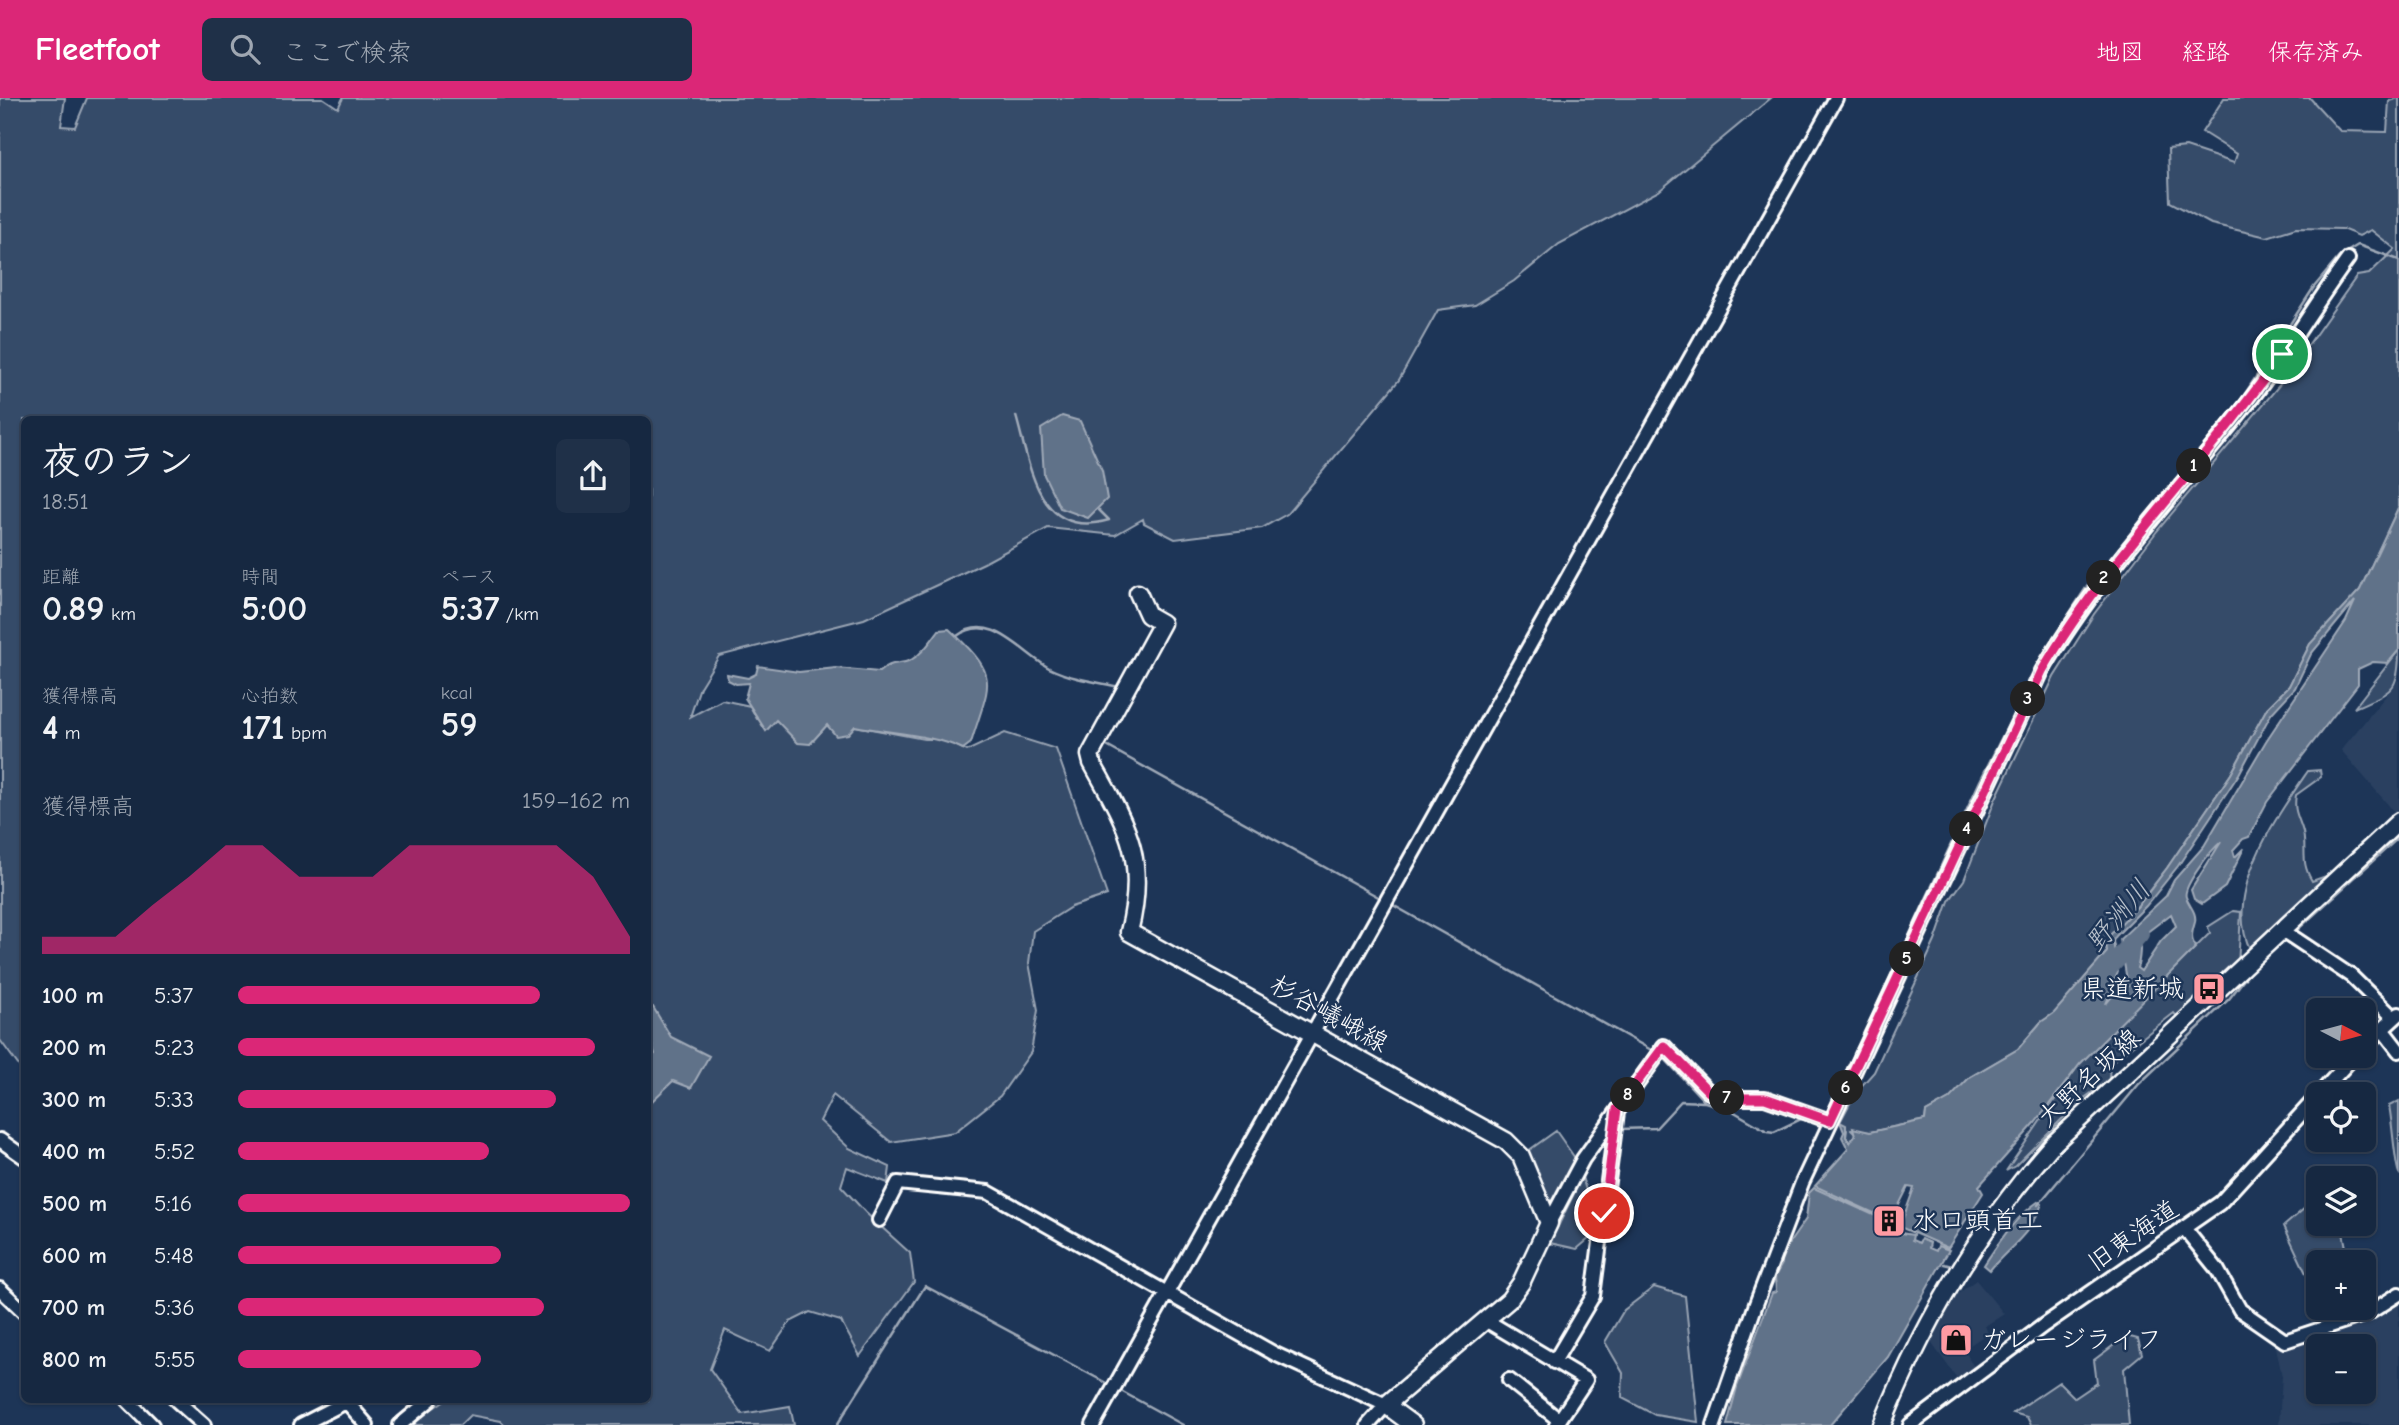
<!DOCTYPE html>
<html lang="ja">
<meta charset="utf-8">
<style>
:root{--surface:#162841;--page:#1f3048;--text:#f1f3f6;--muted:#9ea6b1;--line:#35445a;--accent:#db2777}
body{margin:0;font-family:"Comic Neue","Klee One",sans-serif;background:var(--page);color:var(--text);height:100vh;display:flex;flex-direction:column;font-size:26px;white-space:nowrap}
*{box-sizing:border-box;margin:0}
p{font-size:23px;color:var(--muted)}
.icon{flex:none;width:38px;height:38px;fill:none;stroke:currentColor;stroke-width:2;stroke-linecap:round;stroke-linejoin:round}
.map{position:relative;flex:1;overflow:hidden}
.panel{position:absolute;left:21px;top:318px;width:630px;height:987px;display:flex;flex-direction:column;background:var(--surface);border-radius:10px;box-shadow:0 2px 5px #0004,0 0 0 2px var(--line)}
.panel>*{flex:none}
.needle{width:46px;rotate:96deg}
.buttons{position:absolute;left:2306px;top:900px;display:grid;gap:14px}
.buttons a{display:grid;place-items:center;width:70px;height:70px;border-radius:10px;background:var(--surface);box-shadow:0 2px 5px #0004,0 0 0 2px var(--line);font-size:35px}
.pin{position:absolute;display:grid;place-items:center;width:60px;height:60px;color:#fff;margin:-30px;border:4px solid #fff;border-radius:50%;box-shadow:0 2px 7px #0007}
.km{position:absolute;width:35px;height:35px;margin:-18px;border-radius:50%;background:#222;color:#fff;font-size:19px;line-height:35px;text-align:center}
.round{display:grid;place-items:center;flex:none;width:74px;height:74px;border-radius:10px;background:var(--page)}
.headline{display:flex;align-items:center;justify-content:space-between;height:119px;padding:0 21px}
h1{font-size:38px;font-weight:800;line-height:52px}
.metrics{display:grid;grid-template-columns:repeat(3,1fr);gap:10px;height:119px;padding:7px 21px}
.metrics div{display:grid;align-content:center}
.metrics b{font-size:35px;font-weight:800}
.metrics small{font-size:19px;font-weight:400}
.metrics p{font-size:19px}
.chart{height:196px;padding:14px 21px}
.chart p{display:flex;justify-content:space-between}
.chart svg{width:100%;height:126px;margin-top:7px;fill:var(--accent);opacity:.7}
ul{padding:0 21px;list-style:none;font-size:23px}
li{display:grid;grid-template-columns:112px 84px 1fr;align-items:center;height:52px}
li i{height:18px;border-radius:9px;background:var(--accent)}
header{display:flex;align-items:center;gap:42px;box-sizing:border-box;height:98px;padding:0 35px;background:var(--accent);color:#fff}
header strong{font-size:33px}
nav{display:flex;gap:38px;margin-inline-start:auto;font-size:24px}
.search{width:490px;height:63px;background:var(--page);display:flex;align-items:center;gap:18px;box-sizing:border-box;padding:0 24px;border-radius:10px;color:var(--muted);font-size:26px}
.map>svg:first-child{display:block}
.built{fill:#2a4161;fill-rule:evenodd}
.green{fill:#364b69;stroke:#9aa5b4;stroke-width:2}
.water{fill:#617289;stroke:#a0aab8;stroke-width:2;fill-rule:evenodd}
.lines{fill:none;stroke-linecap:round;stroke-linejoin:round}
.stream{stroke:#a0aab8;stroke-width:2.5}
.river{stroke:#617289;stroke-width:18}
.minor-casing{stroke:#fff;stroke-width:18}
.major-casing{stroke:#fff;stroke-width:21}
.minor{stroke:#1d3557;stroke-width:12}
.major{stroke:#1d3557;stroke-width:16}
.route-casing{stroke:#fff;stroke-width:14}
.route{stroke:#db2777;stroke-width:9}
.labels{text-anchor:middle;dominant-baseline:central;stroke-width:5;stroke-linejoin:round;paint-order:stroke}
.poi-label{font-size:26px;fill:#fff;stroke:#1d3557;text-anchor:start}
.street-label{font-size:26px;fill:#fff;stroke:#1d3557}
.water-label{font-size:28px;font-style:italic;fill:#b8c0ca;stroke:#1d3557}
</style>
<header>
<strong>Fleetfoot</strong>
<div class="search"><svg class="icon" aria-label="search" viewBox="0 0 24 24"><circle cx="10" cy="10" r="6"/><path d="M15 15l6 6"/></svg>ここで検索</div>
<nav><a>地図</a><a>経路</a><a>保存済み</a></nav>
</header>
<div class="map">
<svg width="2399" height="1327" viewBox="0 0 2399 1327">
<rect width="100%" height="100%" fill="#1d3557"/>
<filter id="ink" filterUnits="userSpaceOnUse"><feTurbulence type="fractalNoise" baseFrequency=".0143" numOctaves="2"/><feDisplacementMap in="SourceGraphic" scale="14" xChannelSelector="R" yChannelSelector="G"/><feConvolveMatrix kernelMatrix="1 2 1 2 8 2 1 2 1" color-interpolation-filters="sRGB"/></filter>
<g filter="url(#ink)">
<path class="built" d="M2399 582V715L2397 717 2341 652Z
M1976 1182 2004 1216 1985 1228 1988 1235 1964 1251 1975 1271 1959 1283 1930 1243 1954 1199Z
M2399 1203V1327H2279L2282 1278 2276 1249 2367 1221ZM2319 1248H2364V1293H2319Z"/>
<path class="green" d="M0 0H65L61 28 75 29 87 0H323L338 10 343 0H1771L1659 93 1559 146 1514 183 1475 207 1438 212 1399 282 1287 416 1262 430 1175 441 1144 425 1143 421 1115 437 1048 430 984 465 864 521 719 558 700 589 690 619 722 602 750 608 757 621 776 622 810 646 827 627 855 628 924 641H942L967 653 1005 635 1056 651 1107 797 1071 809 1033 833 1029 865 1038 912 1031 954 1000 998 955 1034 891 1044 833 997 820 1023 849 1050 890 1069 888 1085 847 1069 841 1088 866 1115 910 1155 914 1184 860 1258 841 1223 810 1214 790 1224 770 1253 725 1232 710 1271 742 1316 790 1308 794 1327H505L501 1323 470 1317 460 1327H409L445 1302H648V322H24V975L0 942Z
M2224 0H2310L2340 33 2387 34 2389 3 2399 0V408L2360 492 2310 546 2289 588 2267 610 2231 676 2167 770 2106 848 2107 854 2054 916 2041 924 2018 951 1970 979 1950 1001 1926 1014 1925 1022 1870 1034 1852 1032 1855 1035 1851 1045 1846 1039 1847 1032 1840 1024 1856 994 1874 974 1935 843 1949 803 1964 782 1995 702 2054 579 2094 516 2157 433 2282 284 2357 178 2369 176 2395 151 2371 132 2359 138 2342 131 2296 130 2267 139 2211 126 2170 104 2168 51 2186 49 2234 65 2237 56 2202 34Z
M2399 552C2399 596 2391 593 2354 610Z
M2320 672 2321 679 2296 697C2293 714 2299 719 2303 734 2307 754 2300 763 2312 783L2332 776 2251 853C2221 796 2277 718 2308 673Z
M2233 813 2241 814 2238 868 2182 924 2174 915 2110 965 2109 982 2079 1004 2015 1068 2006 1073 2080 965 2210 835 2208 829Z
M2399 1003V1075C2395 1069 2392 1020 2389 1008Z
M1556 1033 1577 1063 1550 1112 1525 1055Z
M1582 1079 1591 1109 1601 1112 1597 1134 1577 1151 1550 1145Z
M2319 1098V1125H2341L2349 1164H2319L2317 1199 2284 1128Z
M1654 1189 1685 1198 1698 1324 1655 1317 1622 1300 1623 1275 1605 1244 1624 1212Z
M2126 1238 2138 1241 2142 1256 2124 1271 2129 1327H2031L2027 1319 2013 1315 2059 1284 2075 1300 2097 1285 2094 1262Z"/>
<path class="water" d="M1062 318 1080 323 1102 372 1107 401 1088 420 1060 410 1044 377 1041 331Z
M2399 408V552L2388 565 2373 564 2358 571V586L2267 704 2249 739 2243 741 2233 752 2235 759 2244 750 2225 789 2202 806 2194 801 2191 792 2221 744C2212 751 2182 789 2186 799 2189 808 2197 814 2195 824 2193 832 2189 840 2196 849L2080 966 2035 1025 1979 1088 1983 1095 1948 1150 1900 1129 1914 1090 1908 1089 1891 1123 1815 1088 1848 1051 1842 1039 1844 1034 1840 1024 1846 1027V1039L1850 1045 1855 1037 1853 1030 1870 1034 1925 1022 1926 1014 1949 1001 1970 979 2018 951 2041 924 2054 915 2107 854 2106 841 2138 808 2167 770 2231 676 2267 610 2289 588 2310 546 2360 492ZM2355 503 2346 523 2266 643 2204 748 2174 782 2166 798 2120 841 2128 888 2118 891 2106 906 2118 874 2113 843 2116 838 2146 808 2178 768 2239 676 2271 616 2295 590 2311 556ZM2171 816 2176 828 2161 843 2141 873 2137 870C2141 860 2139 849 2142 838Z
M949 531C1002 580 990 582 971 645L963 651C935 637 888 635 855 628L848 636 836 638 827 627 810 646 798 645 776 622 766 633 745 600 749 585 736 586 728 582 727 576 748 580 756 576 758 568 799 574 836 570 879 574C892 562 898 568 911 562 923 555 931 543 939 532Z
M648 909H653L671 939 709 958 691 990 673 983 648 1007V962L655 956 648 935Z
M1814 1090 1898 1128 1895 1134 1913 1137 1912 1142 1919 1145 1921 1141 1930 1145 1929 1150 1936 1153 1938 1148 1949 1152 1888 1259 1830 1327H1727L1737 1289 1772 1195 1776 1194 1775 1178 1782 1166 1779 1160 1806 1121 1809 1095Z
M2039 1103 2042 1106C2029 1139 2010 1148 1990 1172L1984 1167C2000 1143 2014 1120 2039 1103Z"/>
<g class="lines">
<path class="stream" d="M1016 318C1030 366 1037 443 1109 422L1099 412
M957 538C992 512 1023 557 1051 571 1072 581 1097 584 1119 589
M1103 646 1382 801
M1391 806 1653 953
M2295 834 2399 739
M1662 958 1705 1004 1731 1012 1767 1033 1774 1034 1801 1021 1823 1027
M1843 982 1980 683 2044 555 2086 490 2241 302 2314 189 2340 158 2358 147 2399 162
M1619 1031 1656 1030 1681 1003 1704 1004
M2038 1107 2139 986 2229 901 2249 875
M1944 1166 1952 1168
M1119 1292 1183 1327
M837 1327 925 1188 1110 1287"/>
<path class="river" d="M2100 880 2140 836"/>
<defs>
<path id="minor" d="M2282 832 2351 878 2394 920
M2382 931 2399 953
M2364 948 2399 916
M0 1042 24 1059
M879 1122 898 1085 988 1094 1275 1256 1386 1307 1368 1327
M1549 1125 1583 1061 1664 948 1709 994 1727 1000H1765L1830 1023
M2184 1130 2217 1171 2240 1212 2285 1243 2369 1215 2399 1196
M0 1191 24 1214
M1487 1223 1586 1282 1556 1327
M1554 1264 1593 1198 1617 1014
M1509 1282 1559 1322
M127 1302 152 1327
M176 1302 204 1327
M345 1302 367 1327
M301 1327 350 1302
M400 1327 430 1302
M1093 1327 1836 0
M1714 1327 1756 1206 1802 1085 2042 573C2098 477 2175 397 2244 310 2282 263 2312 210 2348 161
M1910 1327 2044 1227 2220 1105 2355 957"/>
<path id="major" d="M1138 495 1148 517 1162 525 1090 657 1092 665C1126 727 1148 759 1129 834L1506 1043 1521 1058 1549 1125 1521 1185 1509 1202 1386 1307 1413 1327
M1882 1327C1923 1225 1979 1130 2052 1047L2399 723"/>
</defs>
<use href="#minor" class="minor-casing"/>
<use href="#major" class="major-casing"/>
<use href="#minor" class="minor"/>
<use href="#major" class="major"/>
</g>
</g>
<g class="lines" filter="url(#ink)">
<defs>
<path id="route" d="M1604 1115 1617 1011 1664 948 1709 994 1727 1000H1765L1830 1023 2042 573C2109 458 2206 365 2282 256"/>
</defs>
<use href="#route" class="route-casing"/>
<use href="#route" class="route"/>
</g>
<defs>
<symbol id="bus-square" viewBox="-11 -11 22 22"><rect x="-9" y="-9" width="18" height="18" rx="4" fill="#ff9aa2" stroke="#1d3557"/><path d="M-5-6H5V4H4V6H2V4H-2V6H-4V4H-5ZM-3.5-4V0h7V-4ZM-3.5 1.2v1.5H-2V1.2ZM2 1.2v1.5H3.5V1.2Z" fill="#111"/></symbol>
<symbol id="building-square" viewBox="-11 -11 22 22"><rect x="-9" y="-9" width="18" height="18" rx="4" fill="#ff9aa2" stroke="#1d3557"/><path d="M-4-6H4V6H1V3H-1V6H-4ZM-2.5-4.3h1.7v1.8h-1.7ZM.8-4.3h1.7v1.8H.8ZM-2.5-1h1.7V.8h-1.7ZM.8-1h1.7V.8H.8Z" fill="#111"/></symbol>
<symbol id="shop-square" viewBox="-11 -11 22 22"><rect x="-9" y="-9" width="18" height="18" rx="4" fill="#ff9aa2" stroke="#1d3557"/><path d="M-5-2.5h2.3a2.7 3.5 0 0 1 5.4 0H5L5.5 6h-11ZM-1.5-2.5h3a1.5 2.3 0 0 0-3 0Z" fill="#111"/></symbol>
</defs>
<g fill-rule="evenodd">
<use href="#bus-square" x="2190" y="872" width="38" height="38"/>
<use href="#building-square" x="1870" y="1104" width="38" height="38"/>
<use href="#shop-square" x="1937" y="1223" width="38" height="38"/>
</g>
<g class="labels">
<g class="poi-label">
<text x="2184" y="891" text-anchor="end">県道新城</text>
<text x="1913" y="1123">水口頭首工</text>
<text x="1980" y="1242">ガレージライフ</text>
</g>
<g class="street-label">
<text transform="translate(1329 916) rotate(29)">杉谷嶬峨線</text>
<text transform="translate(2089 980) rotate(-43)">大野名坂線</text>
<text transform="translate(2133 1138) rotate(-35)">旧東海道</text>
</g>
<g class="water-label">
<text transform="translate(2118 818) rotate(-50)">野洲川</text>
</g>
</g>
</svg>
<div class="buttons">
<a><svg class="needle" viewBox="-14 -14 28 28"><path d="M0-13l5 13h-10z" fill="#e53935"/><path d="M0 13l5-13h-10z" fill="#9ea6b1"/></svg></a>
<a><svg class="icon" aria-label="locate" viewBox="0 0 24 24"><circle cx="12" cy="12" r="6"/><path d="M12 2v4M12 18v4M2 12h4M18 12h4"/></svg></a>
<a><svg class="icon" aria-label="layers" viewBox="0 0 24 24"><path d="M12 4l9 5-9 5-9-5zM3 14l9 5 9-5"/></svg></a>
<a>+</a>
<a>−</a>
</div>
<div class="pin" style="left:2282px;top:256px;background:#1e9e55"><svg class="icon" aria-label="arrive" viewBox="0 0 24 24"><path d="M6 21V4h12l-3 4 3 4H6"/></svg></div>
<div class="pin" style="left:1604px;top:1115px;background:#d93025"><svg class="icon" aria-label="check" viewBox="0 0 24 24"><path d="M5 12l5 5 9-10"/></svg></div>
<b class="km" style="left:2194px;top:368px">1</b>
<b class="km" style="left:2104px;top:480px">2</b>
<b class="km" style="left:2028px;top:601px">3</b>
<b class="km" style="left:1967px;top:731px">4</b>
<b class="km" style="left:1907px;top:861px">5</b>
<b class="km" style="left:1846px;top:990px">6</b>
<b class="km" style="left:1727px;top:1000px">7</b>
<b class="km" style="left:1628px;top:997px">8</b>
<section class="panel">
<div class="headline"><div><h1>夜のラン</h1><p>18:51</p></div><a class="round"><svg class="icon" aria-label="share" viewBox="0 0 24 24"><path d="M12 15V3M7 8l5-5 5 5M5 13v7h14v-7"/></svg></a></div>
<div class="metrics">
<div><p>距離</p><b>0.89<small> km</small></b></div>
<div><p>時間</p><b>5:00</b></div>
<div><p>ペース</p><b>5:37<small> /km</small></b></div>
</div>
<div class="metrics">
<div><p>獲得標高</p><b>4<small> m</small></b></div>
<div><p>心拍数</p><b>171<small> bpm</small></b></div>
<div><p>kcal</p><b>59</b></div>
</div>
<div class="chart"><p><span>獲得標高</span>159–162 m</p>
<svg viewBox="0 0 160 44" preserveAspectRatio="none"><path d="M0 44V38L10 38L20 38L30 27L40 17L50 6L60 6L70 17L80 17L90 17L100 6L110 6L120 6L130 6L140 6L150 17L160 38V44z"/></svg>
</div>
<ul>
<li><b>100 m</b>5:37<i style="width:77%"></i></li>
<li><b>200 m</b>5:23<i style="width:91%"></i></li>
<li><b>300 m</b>5:33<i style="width:81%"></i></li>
<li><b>400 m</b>5:52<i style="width:64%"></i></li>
<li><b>500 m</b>5:16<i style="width:100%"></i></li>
<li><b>600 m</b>5:48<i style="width:67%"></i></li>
<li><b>700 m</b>5:36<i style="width:78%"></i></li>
<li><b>800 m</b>5:55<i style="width:62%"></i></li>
</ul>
</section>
</div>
